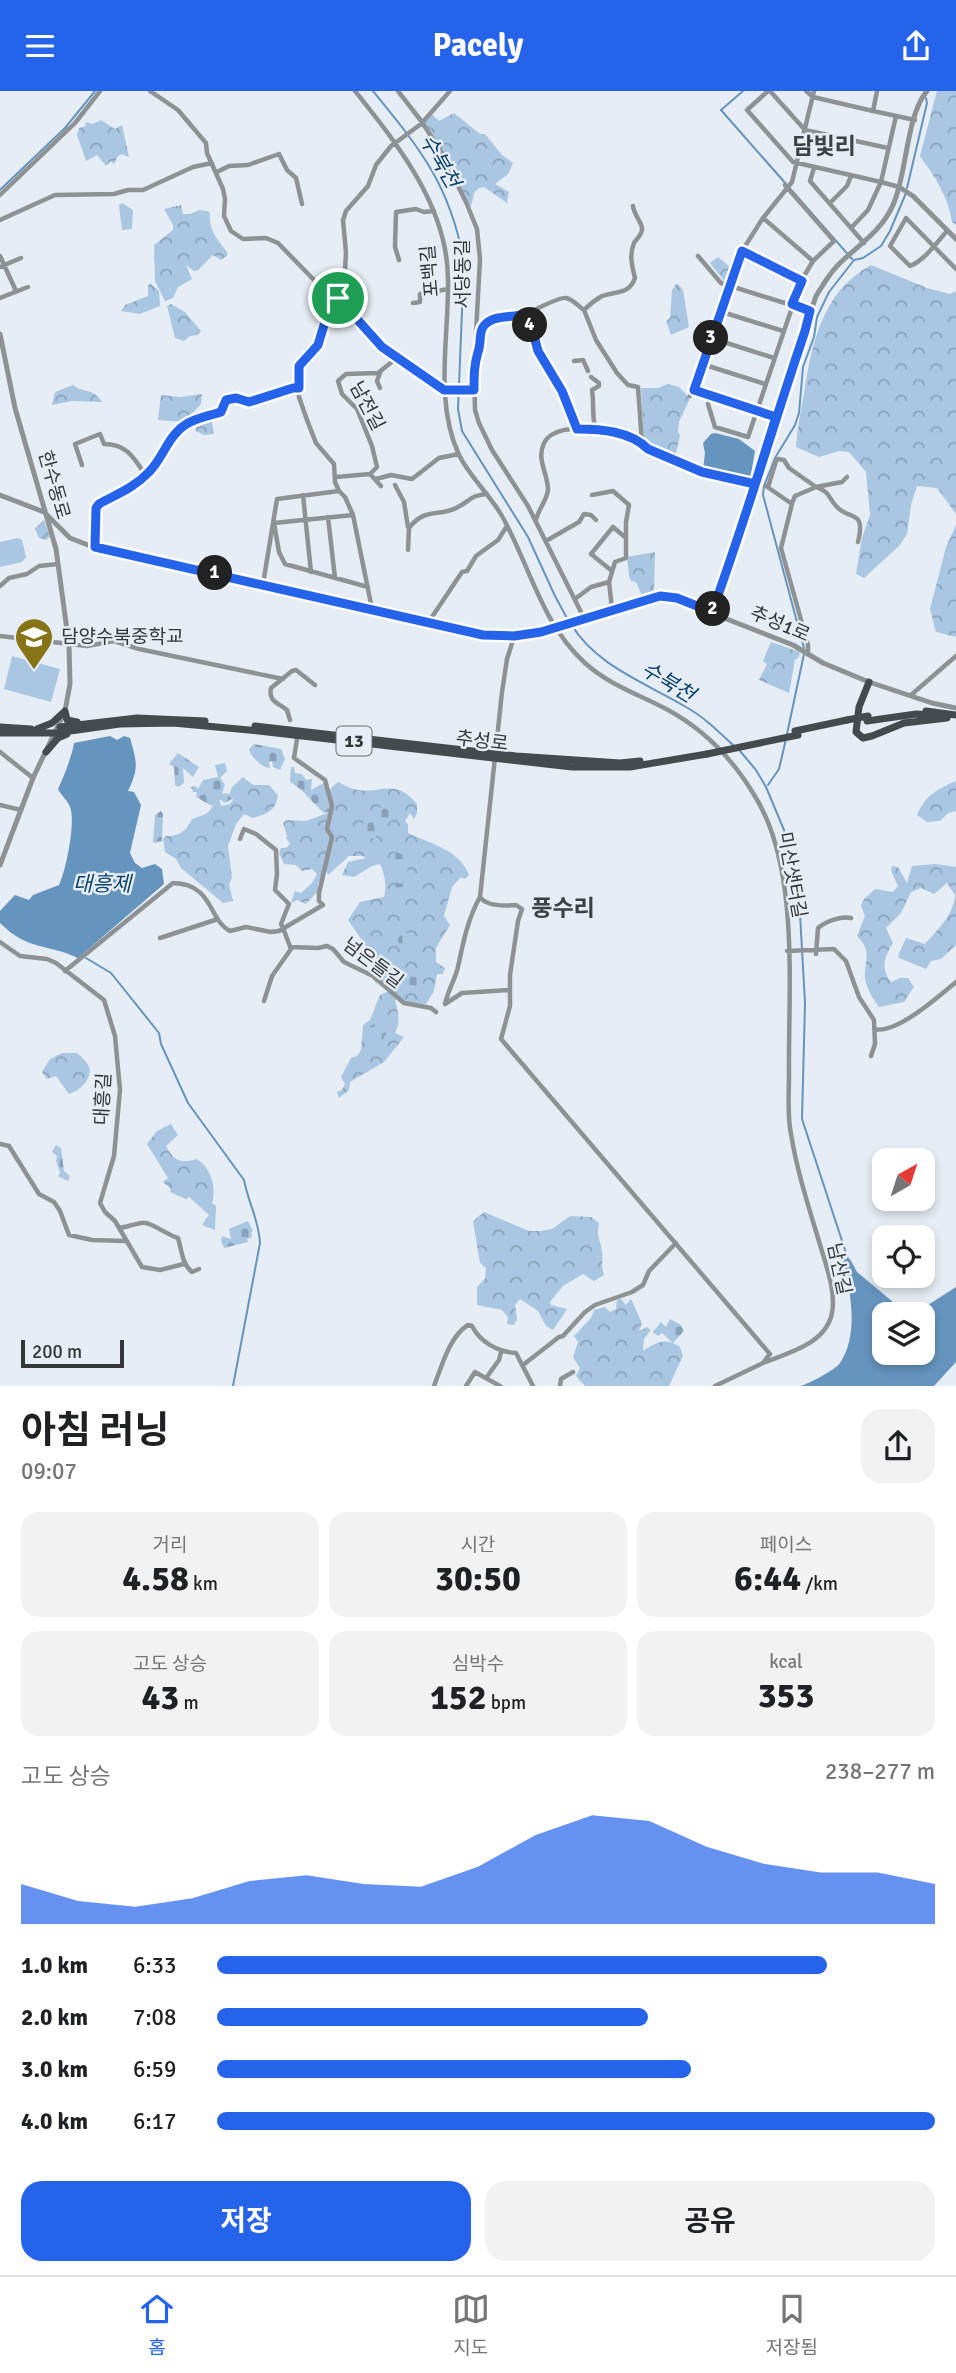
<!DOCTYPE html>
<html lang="ko">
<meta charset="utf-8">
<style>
:root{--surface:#fff;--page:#f2f2f2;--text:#202124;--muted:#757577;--line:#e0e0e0;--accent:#2563eb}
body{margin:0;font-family:Signika,"Noto Sans KR",sans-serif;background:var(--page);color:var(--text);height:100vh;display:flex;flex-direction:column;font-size:26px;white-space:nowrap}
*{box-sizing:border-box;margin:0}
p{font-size:23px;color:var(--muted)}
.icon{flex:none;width:38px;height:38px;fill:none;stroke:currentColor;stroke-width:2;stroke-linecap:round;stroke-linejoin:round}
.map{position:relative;height:1295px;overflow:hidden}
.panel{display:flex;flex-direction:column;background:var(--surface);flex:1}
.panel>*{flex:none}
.needle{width:46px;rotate:39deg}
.controls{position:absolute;left:872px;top:1057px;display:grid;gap:14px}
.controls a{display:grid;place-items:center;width:63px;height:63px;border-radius:14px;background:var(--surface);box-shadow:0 4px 10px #0003;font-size:35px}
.scale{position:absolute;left:21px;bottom:18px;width:103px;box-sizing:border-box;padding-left:7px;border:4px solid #34373a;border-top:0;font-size:19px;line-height:24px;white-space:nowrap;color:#34373a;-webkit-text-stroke:5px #e6edf4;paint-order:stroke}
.pin{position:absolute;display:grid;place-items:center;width:60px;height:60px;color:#fff;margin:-30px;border:4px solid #fff;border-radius:50%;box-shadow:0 2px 7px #0007}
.km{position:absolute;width:35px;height:35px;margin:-18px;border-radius:50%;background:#222;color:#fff;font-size:19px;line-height:35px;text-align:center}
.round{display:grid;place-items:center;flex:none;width:74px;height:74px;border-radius:21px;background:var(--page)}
.head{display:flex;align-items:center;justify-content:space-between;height:119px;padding:0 21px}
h1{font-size:38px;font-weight:700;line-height:52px}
.metrics{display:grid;grid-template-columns:repeat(3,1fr);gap:10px;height:119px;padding:7px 21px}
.metrics div{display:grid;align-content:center;border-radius:18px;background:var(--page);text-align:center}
.metrics b{font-size:35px;font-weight:700}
.metrics small{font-size:19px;font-weight:400}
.metrics p{font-size:19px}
.chart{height:196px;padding:14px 21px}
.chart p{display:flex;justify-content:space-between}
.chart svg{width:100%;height:126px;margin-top:7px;fill:var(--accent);opacity:.7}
.primary-button{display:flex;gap:14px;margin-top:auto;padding:14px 21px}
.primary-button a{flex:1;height:80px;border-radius:21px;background:var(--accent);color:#fff;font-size:28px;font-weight:700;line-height:80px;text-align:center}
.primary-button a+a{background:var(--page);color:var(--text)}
ul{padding:0 21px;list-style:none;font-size:23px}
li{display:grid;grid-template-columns:112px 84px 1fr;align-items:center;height:52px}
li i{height:18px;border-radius:9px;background:var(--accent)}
header{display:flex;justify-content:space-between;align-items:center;height:91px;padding:0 21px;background:var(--accent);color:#fff;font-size:32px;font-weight:700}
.tabs{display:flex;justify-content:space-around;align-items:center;height:98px;border-top:2px solid var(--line);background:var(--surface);font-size:19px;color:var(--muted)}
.tabs a{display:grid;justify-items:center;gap:4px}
.tabs .selected{color:var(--accent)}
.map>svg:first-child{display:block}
.grass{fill:url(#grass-tufts)}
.forest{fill:url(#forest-crowns)}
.cemetery{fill:url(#cemetery-stones)}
.garden{fill:url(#garden-furrows)}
.pitch{fill:#a9c7e3}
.water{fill:#6594be;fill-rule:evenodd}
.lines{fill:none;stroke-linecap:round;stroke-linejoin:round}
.stream{stroke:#6594be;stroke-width:2}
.minor{stroke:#8f9295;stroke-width:4.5}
.tertiary{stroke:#8f9295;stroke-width:5}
.primary{stroke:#454a4f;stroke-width:7}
.primary-bridge{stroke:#454a4f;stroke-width:7}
.route-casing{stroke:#fff;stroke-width:14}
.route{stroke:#2563eb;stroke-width:9}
.labels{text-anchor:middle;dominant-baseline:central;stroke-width:5;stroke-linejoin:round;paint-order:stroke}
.shield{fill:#e6edf4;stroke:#696e72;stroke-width:2}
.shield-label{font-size:18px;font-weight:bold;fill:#34373a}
.street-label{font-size:19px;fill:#34373a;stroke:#e6edf4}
.poi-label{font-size:19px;fill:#34373a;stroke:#e6edf4;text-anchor:start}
.water-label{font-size:21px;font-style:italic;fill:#0c426c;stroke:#e6edf4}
.quarter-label{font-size:23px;font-weight:bold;fill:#3b4146;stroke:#e6edf4}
</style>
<header><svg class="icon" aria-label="menu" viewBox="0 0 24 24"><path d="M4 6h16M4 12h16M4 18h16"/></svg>Pacely<svg class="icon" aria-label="share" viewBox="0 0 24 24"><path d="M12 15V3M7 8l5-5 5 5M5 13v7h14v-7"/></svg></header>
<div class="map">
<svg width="956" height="1295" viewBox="0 0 956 1295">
<defs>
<pattern id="grass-tufts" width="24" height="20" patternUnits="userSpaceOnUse" patternTransform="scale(1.75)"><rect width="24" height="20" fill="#a9c7e3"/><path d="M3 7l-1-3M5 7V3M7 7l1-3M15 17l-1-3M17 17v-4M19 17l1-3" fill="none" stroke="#8aa2b9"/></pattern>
<pattern id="forest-crowns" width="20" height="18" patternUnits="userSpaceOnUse" patternTransform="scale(1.75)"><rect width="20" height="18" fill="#a9c7e3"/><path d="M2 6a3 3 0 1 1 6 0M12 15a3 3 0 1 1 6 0" fill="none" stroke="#8aa2b9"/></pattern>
<pattern id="cemetery-stones" width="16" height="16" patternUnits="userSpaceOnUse" patternTransform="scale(1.75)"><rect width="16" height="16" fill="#a9c7e3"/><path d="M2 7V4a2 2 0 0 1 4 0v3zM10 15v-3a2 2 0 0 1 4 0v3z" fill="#8aa2b9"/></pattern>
<pattern id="garden-furrows" width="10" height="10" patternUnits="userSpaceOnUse" patternTransform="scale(1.75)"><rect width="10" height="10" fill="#a9c7e3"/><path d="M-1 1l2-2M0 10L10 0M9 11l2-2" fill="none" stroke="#8aa2b9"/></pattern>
</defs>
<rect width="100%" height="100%" fill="#e6edf4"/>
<path class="grass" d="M122 112 133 119 132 138 122 139 119 114Z
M181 114 183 123H190L199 119 207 120 173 134 164 118Z"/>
<path class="forest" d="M937 0H956V134L952 131C948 105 935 86 920 65Z
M454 22 480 43H485L502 64 513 72 508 83 495 93 509 101 507 112 484 96 479 97 474 102 471 116 441 58 425 32 432 23 439 30Z
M101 29 115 38 122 34 129 66 122 63 118 65 114 73 111 70 106 75 97 64 86 70 77 44 79 37 86 35 85 31 93 33Z
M207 120 210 122C208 138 217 148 227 161V165L221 169 213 164 198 179 194 180 186 174 192 188 178 196 173 207 165 210 155 190 154 154 173 139V134Z
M718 166 731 177 725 191 710 172Z
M871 174 927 197 950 203 956 200V423L937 397 917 395 911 414 907 443 899 455 864 487 856 483 862 447 870 424 866 381 849 361 839 360 819 366 796 356C797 338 801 320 804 302 812 252 822 201 871 174Z
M150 192 159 200 160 215 140 223 121 220 125 214 148 205V195Z
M677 192 683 199 689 236 671 244 666 230 670 227 672 199Z
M171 213 185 221 201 240 197 244 190 245 184 250 175 247 167 215Z
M668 293 679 296 690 307 679 331 678 341 680 344 675 368 646 357 644 350 641 297H658Z
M73 294C84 303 93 296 102 311L72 310 52 314 55 301Z
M202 303 201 313 184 331 158 329 161 304 180 306Z
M211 326 214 343 204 344 196 340 195 331Z
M956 434V546L936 541 930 518 946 456Z
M655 461 654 501 642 505 636 491 631 490 629 485 627 466Z
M771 551 800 561 798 567 795 569 789 602 759 589 767 573 763 570Z
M243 686 253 694H269L278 704C275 721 268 722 253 727L244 723 236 733 228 755 232 787 229 793 233 810 223 812 181 777 176 768 165 761 163 748 166 745C179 746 187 739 192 728 213 721 206 723 219 707L221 715 230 713 233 709 229 704 232 696Z
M956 690V720L948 722 940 730 927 731 917 724C925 705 937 698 956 690Z
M338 691C343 693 348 697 354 698 381 705 393 685 417 713V722L414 728 410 722 405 730 408 733V742C429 752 460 759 469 784L465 788 461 786 452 796 444 825 450 834 436 857V871L445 877 443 883H437L434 900 426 913 409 912 398 906 395 909C398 920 401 931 395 942L404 946 384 971 350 991 349 999 339 1007 337 1001 342 999 345 993 341 986 351 967 357 965 361 959 363 934 370 929 380 904 391 899 388 891 376 892 373 888 377 862 370 861 348 829 360 811 384 806C387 794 385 784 380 773L372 775 354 786 342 784 348 771 366 767 363 765H349L328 784 326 779 318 793V800L306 813 297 809 291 812 295 800 301 802 312 792 317 783 312 778 302 780 296 774 284 773 279 762 281 757H286L290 753 286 747 287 745 283 732 287 729 306 730 333 720 331 697Z
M936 773 956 776V854L941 868 931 870 926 878 899 867 898 865 906 847 925 853C938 838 953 825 955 804L947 792 934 803 921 797 911 801 901 822 886 837 893 852C885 864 880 878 891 891L900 887H908L914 896 904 911 879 916C872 907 863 892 865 880 867 864 869 857 857 845L865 825 861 815 864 808 875 798 893 801 898 795 891 780 892 775 898 776 907 792 912 775Z
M62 962H77C81 966 87 970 89 976 93 987 79 1001 69 1003L56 985 47 988 42 981 50 968Z
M171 1033 178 1044 166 1055C174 1070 180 1073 197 1068 211 1077 217 1097 212 1112L216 1115 215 1139 202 1134 209 1124 189 1106 186 1108 170 1101 171 1098 163 1091 168 1087 147 1053 157 1040Z
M484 1121 529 1140H540L552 1138 570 1125 591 1126 599 1132C596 1150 601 1147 602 1161 604 1171 600 1170 604 1184L594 1190 583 1183 563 1195 550 1211 551 1214 567 1218 553 1239 546 1235 538 1220 520 1208 515 1214 517 1228 514 1234 507 1233 508 1226 502 1219 477 1214V1196L485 1188 486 1177 480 1172 473 1130Z
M621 1208 626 1214 631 1208 642 1232 639 1240 647 1236 651 1239 644 1248 643 1260C656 1251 666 1246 680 1256L683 1265 669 1295H585L576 1285 580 1277 573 1266 578 1251 574 1245 591 1227 594 1219 605 1216 610 1221 616 1218 617 1209Z"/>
<path class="cemetery" d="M254 653 281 658 285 668 280 679 273 676 272 670 269 671 270 677C262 677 250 665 249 658Z
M178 662 199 676 193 686 183 677 184 692 178 696 175 694 174 676 169 673Z
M225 672 227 680 220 687 225 694 222 703 227 702 232 708 225 712 219 708 212 715 196 706 197 701H193L191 696 195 695 198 698 203 689 218 686 215 674Z
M291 676H294L295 682 302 683 306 689 312 688 311 699 324 692 332 700 333 720 324 722C310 710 306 700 290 691Z
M388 714 397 718 393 724 395 726 383 737 378 731 373 734 377 739 376 749 354 739 375 723V718Z
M161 720 163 723 162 750 155 752 153 751 155 724Z
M396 761 403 764V771H408L407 784 410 791 407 794 409 796 408 802 393 806 395 791 401 793 405 784 398 779V772L392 766 393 762Z
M398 850a8 8 0 1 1 16 0a8 8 0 1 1-16 0Z
M413 875 422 881 423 891 415 902H405L401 899 400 888Z
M377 931 380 935H384L383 939 387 941 381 951H378L369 943V936Z
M56 1054 61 1057 64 1080 70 1085 68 1090 58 1085 60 1082 56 1070 57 1065 52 1061Z
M248 1130 253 1140 251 1141 252 1146 247 1148 248 1151 224 1157 221 1150 222 1145 231 1148 229 1138Z
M670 1228 681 1234 684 1240 673 1252 662 1242 658 1245 653 1241 661 1231 666 1236Z"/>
<path class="garden" d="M44 429 50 446 46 449 39 447 35 438Z"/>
<path class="pitch" d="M18 447 22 449 26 466 22 471 0 476V451Z
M12 565 60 578 51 611 4 598Z"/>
<path class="water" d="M715 342 739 348 755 360 750 389 703 379 705 362 703 352 711 343Z
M110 645 117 649 124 645 130 647C137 671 139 677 128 700L134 701 141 714 130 762 135 772 142 777 155 773 162 778 164 793 78 867C46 852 28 860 0 832V820L15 804 29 809 33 804 59 794C66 780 76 730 70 716 68 710 61 704 58 698 64 685 72 665 74 652Z
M842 1168H850L857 1181 905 1221H917L956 1196V1271L934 1295H801C810 1292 835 1279 840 1272 859 1244 851 1199 842 1168ZM922 1223V1262H884V1223Z"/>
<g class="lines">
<path class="stream" d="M373 0C421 59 450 94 464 171L458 318 462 340 528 446 555 505 568 529
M743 0 721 19 852 168
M907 97 927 12 926 7
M0 99 65 37 95 0
M571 533C596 575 646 592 686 616 704 626 718 640 733 654
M804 557 763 404 764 395 775 367 795 334 799 322 803 276 814 246 817 226 829 201 854 169 863 167 881 155 890 140 906 102
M787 643 804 563
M740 660 756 679 766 696 784 739 799 805 805 912 802 1028 848 1168
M768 694 779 678 786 648
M86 867 111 882 159 942 161 953 188 1012 244 1089C248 1111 259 1129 260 1152L233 1295"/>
<path class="minor" d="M150 0 178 19 206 52 207 62 223 98 225 108 224 125 231 140 243 148 266 147 278 152 315 190 340 209 381 256 445 298 474 299
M355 0C398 54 448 116 448 189 449 247 434 310 459 364 470 386 490 404 502 425 530 475 541 532 585 572 609 594 640 604 668 619 705 639 735 671 756 707 800 779 788 901 789 984 789 1003 787 1024 791 1043 797 1081 810 1120 821 1157 827 1177 836 1202 832 1222 826 1253 788 1262 763 1272
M398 0 422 31 441 61 466 111 477 138 480 168 474 278 475 319 479 332 492 359 528 415 584 527
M768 0 747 19 793 71 881 91 868 119 851 137 810 90 814 77
M770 0 805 39 888 57
M806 0 813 6 873 20 877 0
M873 20 915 29
M896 25 881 91 899 96
M217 81 229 75 248 74 279 63 287 79 296 87 302 113
M0 104 75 32 100 0
M830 112 847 95 851 85
M763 127 813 170
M0 129 55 104 114 103 128 99H143L193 76 212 72
M851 137 864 152
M947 140C937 151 925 169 910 175L890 155 906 127 956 178
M742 160 801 190
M0 165 16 200
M698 165 721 192 810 220
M399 169 395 156 396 121 416 118 424 121 434 120
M0 176 21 167
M0 207 28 196
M413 212 420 211V203L448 198
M584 219 596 249 617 282 628 294 638 296 642 352
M719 220 783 240
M528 222 538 260 562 300 577 338
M711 247 774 267
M475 266C481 256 476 245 484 236 496 223 512 229 526 223 533 220 560 205 566 207 573 208 579 216 584 219 589 214 595 209 602 205 616 200 629 204 635 187 632 175 629 164 634 152 637 147 643 143 642 137 641 130 634 124 633 115
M574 270 583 269 588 280
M702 273 765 293
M380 282 377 290 380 297
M591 286 599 292V295L592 299C594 312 592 323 595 337
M694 299 710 304 708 313 715 336 748 346 801 190 813 170 834 150 785 94
M710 304 776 325
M690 305 742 160 763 127 792 91 814 0
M82 374 75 353 100 343 104 353C127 353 134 367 146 385
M370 383 381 395
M336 386 370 383 377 376 372 355 357 318 342 303 338 290 346 283 378 282 398 266
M376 388 391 384 412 388 439 367 459 363
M395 394 404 411 408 436
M766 395 792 413 781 457 808 554V561
M768 396 776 370 778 368 784 369 789 377 816 396 842 391 847 386
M303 404 311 481
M592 404 613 400 629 414 626 431V467L615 471 609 491 612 518
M792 412 795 405 816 396C832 402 827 406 837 416 850 430 866 418 858 451
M353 424 274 432 279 461 285 473 368 496
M328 426 335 487
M536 429C538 419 547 409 548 399 548 382 536 369 544 352 557 325 631 341 648 358L702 381 755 393
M546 450 579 431 584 423 591 424 596 429
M95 455 96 417 99 413C117 403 134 397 149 381 157 374 161 363 167 354 182 331 196 329 221 321L226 309 236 307 249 311 293 297H299
M408 459 409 437C425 416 439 426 456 417 471 410 468 405 487 403
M612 480 591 463 613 436 626 447
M263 493 277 408 339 400
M0 495 9 487 27 483 39 475 58 473
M575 508 591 496 609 491
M372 518 353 424 345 406 339 400 335 391 334 373 316 352 307 329 299 306 298 278 318 254 324 234 344 197 346 162 343 129 346 120 368 95 376 74 391 55 421 33 450 0
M428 532 462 481 467 480 476 465 498 449 507 435
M0 545 87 555 114 550 139 558 283 588
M514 546 507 568 502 601 480 806C487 816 505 815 516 814L522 818 518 830 510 884V915L501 948 770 1263 763 1272 715 1295
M911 604 956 565
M290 629 287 619C279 612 268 611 271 597L292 580 296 579 315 594
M0 661 33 687
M0 714 21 719
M240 748 244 738 256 743 276 759 277 783 275 799 289 813 281 833 283 837
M480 806C468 827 463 852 458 876 455 889 448 899 445 913L462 902 509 899
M160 847 218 828
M0 851 20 865 47 868 56 872 104 909 115 945 120 999 114 1065 100 1112 105 1121 115 1130 142 1176 160 1179 184 1173
M290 856 318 857 327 855 333 858 344 871 373 885 404 912 431 917 436 921
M787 860 834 858 846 870 859 906 874 929 875 953 871 965
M816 863 818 837C826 830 841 825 851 827
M65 880 173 792C214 793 208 829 230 840L246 836 271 841 279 840 323 814 319 810V802L332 746 327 738 332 715 325 689 294 667 297 648
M264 910 272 885 291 858 283 837
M874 938C896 944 939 905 956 891
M0 1053 9 1055 39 1103 54 1111 60 1120 69 1144 92 1149 125 1150
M119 1137C127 1136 134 1133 142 1132 150 1130 167 1144 178 1147 182 1160 182 1173 192 1181L199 1178
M523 1274 559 1246 563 1245 585 1221 595 1214 632 1201 643 1194 649 1180 676 1152
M486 1287 499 1269 501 1261
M434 1295C442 1275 449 1246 468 1234L472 1235C480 1251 498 1261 516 1262L533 1295
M466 1295 475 1281 500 1295
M560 1295 561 1288 573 1281"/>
<path class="tertiary" d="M899 96 913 105 956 148
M0 243 15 317 56 458 69 554 70 593 65 620 33 687 0 774
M0 404 44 421 70 447 88 454 483 544 514 546 541 541 640 509 668 505 793 554 823 572 869 591 932 612 956 617
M712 521 741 443 763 366 816 205C823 194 829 183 838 174 858 154 881 141 893 114 907 84 906 24 927 0"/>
<path class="primary" d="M869 591 859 616 856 641 863 647 872 645 904 632 947 627
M65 620 67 629 77 631
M926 620 956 624
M867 630 916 623 932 624
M255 635 516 665 620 672 640 670
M0 636 31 638
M60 636 137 627 205 630
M37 638 52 632 65 620
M795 640 847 629
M0 642H56L120 633 173 632 249 639 572 676H630L707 663
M46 661 58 647 67 643"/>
<path class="primary-bridge" d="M847 629 868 625
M707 663 798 644"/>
</g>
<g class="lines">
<defs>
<path id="route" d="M338 207 324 234 318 254 299 275V297H293L249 311 236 307 226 309 221 321C209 325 195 327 185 334 168 345 163 367 149 381 134 397 117 403 99 413L96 417 95 456 483 544 514 545 541 541 660 505 677 507 712 521C746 428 773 334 805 240L810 220 792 213 802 190 742 160 694 299 776 326 755 393 702 381 648 358C630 340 601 338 577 338L562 300 538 260 528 222C517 226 505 225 494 228 475 235 483 248 478 261 474 274 474 285 474 299H444L382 256 338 207"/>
</defs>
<use href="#route" class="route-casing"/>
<use href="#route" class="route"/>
</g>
<defs>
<symbol id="school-pin" viewBox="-11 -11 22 30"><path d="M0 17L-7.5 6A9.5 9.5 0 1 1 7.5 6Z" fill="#867416" stroke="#e6edf4"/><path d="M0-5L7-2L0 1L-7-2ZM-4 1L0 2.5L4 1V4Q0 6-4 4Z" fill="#fff"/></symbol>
</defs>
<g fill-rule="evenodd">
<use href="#school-pin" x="12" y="524" width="44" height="60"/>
</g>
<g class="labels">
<rect class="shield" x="336.5" y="635.5" width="35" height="29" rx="5"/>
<g class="shield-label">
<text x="354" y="650">13</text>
</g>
<g class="street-label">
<text transform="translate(430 180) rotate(-95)">포백길</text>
<text transform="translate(463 183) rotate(-90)">서당동길</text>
<text transform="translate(367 315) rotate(62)">남전길</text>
<text transform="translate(54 394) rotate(74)">한수동로</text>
<text transform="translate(780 533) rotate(23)">추성1로</text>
<text transform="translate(482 650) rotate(7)">추성로</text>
<text transform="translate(792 784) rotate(80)">미산샛터길</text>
<text transform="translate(373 872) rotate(37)">넘은들길</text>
<text transform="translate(103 1008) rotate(-87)">대흥길</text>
<text transform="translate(839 1178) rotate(78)">남산길</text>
</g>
<g class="poi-label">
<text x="61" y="546">담양수북중학교</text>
</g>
<g class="water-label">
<text transform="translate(440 70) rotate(60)">수북천</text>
<text transform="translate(668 591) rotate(31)">수북천</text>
<text x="102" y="793">대흥제</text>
</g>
<g class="quarter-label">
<text x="824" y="55">담빛리</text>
<text x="563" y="817">풍수리</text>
</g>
</g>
</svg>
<div class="controls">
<a><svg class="needle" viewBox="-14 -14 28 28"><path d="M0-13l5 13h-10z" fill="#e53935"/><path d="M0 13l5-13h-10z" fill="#757577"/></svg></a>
<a><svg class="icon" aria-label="locate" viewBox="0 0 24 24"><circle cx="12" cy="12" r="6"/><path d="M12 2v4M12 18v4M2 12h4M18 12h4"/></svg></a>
<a><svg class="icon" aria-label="layers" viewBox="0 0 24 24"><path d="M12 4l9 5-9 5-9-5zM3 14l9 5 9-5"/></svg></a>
</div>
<div class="scale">200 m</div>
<div class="pin" style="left:338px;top:207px;background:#1e9e55"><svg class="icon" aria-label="arrive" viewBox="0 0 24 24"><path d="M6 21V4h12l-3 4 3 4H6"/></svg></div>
<b class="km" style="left:215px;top:482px">1</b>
<b class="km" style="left:713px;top:518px">2</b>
<b class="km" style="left:711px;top:247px">3</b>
<b class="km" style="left:530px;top:234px">4</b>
</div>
<section class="panel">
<div class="head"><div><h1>아침 러닝</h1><p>09:07</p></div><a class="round"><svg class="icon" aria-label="share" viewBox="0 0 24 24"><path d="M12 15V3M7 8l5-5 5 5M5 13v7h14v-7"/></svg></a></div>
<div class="metrics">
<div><p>거리</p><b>4.58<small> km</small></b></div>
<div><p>시간</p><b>30:50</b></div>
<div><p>페이스</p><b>6:44<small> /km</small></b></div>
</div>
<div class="metrics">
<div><p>고도 상승</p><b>43<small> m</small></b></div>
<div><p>심박수</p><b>152<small> bpm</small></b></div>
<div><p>kcal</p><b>353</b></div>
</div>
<div class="chart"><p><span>고도 상승</span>238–277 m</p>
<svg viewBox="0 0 160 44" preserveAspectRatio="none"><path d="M0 44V30L10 36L20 38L30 35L40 29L50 27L60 30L70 31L80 24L90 13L100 6L110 8L120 17L130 23L140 26L150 26L160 30V44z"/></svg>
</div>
<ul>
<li><b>1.0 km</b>6:33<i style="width:85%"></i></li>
<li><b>2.0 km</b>7:08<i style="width:60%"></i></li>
<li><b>3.0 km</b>6:59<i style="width:66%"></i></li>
<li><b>4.0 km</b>6:17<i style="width:100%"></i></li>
</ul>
<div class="primary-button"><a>저장</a><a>공유</a></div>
</section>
<nav class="tabs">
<a class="selected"><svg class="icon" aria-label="home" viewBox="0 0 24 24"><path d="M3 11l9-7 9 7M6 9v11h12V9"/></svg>홈</a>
<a><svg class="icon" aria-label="map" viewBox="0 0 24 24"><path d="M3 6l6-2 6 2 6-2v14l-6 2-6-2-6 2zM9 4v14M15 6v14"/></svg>지도</a>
<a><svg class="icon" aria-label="saved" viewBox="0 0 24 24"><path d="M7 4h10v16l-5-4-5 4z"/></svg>저장됨</a>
</nav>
